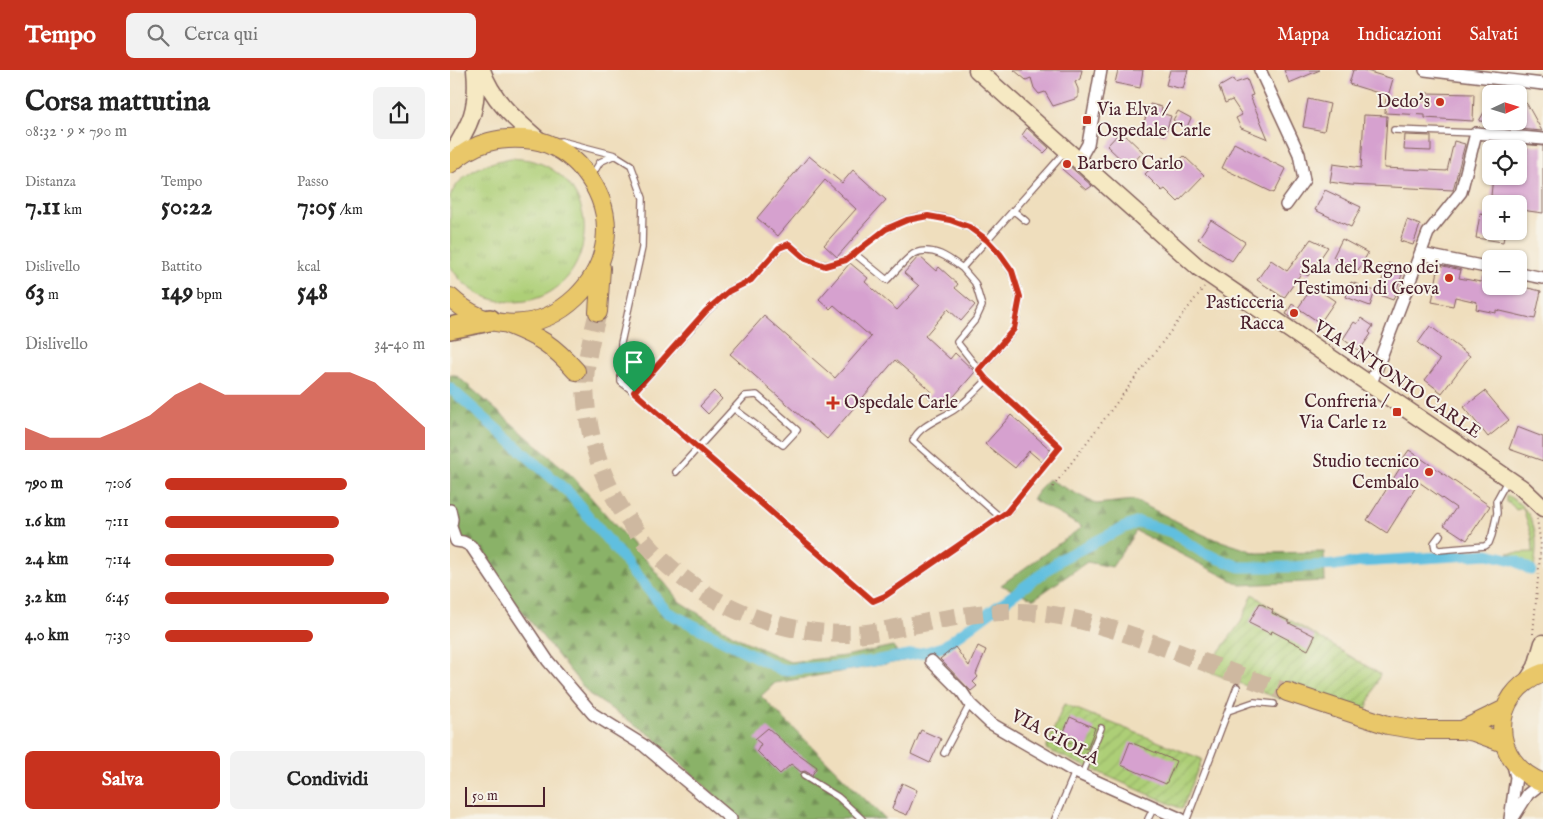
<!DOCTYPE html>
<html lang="it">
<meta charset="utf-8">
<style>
:root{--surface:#fff;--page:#f2f2f2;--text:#222;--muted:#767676;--accent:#c8321e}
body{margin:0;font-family:"IM FELL English",serif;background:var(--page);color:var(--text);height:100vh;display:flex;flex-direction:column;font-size:19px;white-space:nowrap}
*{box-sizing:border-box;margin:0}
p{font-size:16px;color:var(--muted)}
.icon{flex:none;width:28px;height:28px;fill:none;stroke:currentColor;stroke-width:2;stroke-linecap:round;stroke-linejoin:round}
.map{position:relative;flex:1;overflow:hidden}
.sheet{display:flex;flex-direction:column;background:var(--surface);width:450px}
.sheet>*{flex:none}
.needle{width:32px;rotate:86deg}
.buttons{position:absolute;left:1032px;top:15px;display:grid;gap:10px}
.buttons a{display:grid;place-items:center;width:45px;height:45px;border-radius:8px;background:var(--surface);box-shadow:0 1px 4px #0004;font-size:25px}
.scale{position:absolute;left:15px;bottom:12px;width:80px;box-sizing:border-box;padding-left:5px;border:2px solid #4a1f2b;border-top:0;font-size:14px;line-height:18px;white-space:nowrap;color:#4a1f2b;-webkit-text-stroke:4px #f7f3e8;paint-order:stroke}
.pin{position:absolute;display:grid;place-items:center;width:42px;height:42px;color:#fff;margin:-51px -21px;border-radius:50% 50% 50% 0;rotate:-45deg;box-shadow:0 0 5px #0007}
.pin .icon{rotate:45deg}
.round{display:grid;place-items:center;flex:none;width:52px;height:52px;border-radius:8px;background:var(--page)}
.head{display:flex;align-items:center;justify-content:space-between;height:85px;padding:0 25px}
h1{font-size:28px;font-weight:700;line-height:38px}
.stats{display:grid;grid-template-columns:repeat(3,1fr);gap:8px;height:85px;padding:5px 25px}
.stats div{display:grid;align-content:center}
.stats b{font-size:25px;font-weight:700}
.stats small{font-size:14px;font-weight:400}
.stats p{font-size:14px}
.chart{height:140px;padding:10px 25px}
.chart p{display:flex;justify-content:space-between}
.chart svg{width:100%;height:90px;margin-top:5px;fill:var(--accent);opacity:.7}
.button{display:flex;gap:10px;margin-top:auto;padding:10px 25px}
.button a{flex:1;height:58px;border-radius:8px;background:var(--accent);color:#fff;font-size:20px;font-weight:700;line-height:58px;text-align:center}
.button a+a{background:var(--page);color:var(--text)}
ul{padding:0 25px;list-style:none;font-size:16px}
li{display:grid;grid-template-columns:80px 60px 1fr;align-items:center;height:38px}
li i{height:12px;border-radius:6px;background:var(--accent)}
header{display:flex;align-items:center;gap:30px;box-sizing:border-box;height:70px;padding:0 25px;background:var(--accent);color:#fff}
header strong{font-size:24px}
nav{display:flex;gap:28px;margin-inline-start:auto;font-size:18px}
.search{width:350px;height:45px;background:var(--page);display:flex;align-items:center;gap:12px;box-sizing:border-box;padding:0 18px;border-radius:8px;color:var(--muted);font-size:19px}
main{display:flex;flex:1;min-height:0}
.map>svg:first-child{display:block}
.grass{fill:url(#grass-tufts);stroke:#7c7751}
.forest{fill:url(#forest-firs);stroke:#6a684a}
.garden{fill:url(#garden-furrows);stroke:#7c7751}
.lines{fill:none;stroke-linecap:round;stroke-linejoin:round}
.canal{stroke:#61bfdf;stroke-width:11}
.building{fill:#d6a1cf}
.primary-tunnel{stroke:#ceb8a0;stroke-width:18;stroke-dasharray:18 9;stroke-linecap:butt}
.lane-casing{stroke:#84625e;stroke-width:8}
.street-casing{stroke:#84625e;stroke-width:14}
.secondary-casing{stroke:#84625e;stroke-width:19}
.primary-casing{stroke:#84625e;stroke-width:20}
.highway-casing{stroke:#84625e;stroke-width:24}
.path{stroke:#84625e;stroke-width:2;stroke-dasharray:1 4;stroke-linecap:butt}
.lane{stroke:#fff;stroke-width:5.5}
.street{stroke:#fff;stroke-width:11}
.secondary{stroke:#f6e9c3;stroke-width:16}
.primary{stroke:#e9c769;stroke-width:18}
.highway{stroke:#e9c769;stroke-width:21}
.route-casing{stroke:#fff;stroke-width:10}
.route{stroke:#c8321e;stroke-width:6}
.poi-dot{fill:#c8321e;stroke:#f7f3e8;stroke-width:2}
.labels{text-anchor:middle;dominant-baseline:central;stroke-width:4;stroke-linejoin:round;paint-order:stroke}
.poi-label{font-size:18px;fill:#4a1f2b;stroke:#f7f3e8;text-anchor:end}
.street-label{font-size:18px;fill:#4a1f2b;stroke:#f7f3e8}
</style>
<header>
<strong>Tempo</strong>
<div class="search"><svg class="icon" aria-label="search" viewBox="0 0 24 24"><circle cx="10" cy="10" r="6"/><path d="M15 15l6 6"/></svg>Cerca qui</div>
<nav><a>Mappa</a><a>Indicazioni</a><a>Salvati</a></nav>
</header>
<main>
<section class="sheet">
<div class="head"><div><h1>Corsa mattutina</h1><p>08:32 · 9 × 790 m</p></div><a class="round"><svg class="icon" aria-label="share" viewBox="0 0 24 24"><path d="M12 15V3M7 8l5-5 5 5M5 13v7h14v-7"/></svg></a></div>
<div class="stats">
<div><p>Distanza</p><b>7.11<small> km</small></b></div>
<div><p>Tempo</p><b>50:22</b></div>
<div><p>Passo</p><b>7:05<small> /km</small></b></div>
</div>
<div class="stats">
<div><p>Dislivello</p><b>63<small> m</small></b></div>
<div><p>Battito</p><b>149<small> bpm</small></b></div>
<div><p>kcal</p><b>548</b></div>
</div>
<div class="chart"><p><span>Dislivello</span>34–40 m</p>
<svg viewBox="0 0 160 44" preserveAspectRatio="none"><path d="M0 44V33L10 38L20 38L30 38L40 33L50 27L60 17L70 11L80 17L90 17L100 17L110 17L120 6L130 6L140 11L150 22L160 33V44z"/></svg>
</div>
<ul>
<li><b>790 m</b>7:06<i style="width:70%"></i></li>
<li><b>1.6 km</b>7:11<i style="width:67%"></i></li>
<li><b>2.4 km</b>7:14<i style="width:65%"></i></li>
<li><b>3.2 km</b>6:45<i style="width:86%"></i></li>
<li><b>4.0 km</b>7:30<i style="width:57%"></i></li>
</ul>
<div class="button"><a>Salva</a><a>Condividi</a></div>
</section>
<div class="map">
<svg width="1093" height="749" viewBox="0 0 1093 749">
<defs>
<pattern id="grass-tufts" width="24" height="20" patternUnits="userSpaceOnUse" patternTransform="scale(1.25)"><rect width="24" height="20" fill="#adcf77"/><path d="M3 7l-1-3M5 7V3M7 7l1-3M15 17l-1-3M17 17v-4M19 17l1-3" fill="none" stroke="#96b167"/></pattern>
<pattern id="forest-firs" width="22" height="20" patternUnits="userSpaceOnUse" patternTransform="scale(1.25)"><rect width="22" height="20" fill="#8ab268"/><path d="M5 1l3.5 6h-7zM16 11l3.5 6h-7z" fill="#739056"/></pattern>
<pattern id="garden-furrows" width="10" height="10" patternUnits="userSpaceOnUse" patternTransform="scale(1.25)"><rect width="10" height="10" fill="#adcf77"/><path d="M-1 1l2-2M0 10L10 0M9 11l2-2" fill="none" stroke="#96b167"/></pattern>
</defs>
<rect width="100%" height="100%" fill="#f7f3e8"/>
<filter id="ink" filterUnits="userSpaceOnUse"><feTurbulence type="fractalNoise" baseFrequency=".02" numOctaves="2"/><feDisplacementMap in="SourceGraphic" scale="10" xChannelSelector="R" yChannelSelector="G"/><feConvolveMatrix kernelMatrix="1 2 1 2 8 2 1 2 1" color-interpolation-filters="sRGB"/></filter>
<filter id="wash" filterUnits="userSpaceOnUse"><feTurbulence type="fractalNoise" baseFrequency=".0096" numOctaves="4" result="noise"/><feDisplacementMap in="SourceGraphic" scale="20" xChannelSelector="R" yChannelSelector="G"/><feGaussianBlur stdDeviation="1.12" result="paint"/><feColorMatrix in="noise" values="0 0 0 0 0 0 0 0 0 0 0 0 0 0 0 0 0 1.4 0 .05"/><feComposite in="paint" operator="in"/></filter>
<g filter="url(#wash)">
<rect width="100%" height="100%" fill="#efdebd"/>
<path class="grass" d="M61 88C68 89 77 89 84 91 167 118 141 244 51 231 29 228 10 214 0 195V126C12 101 36 93 61 88Z
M1056 425C1087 440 1089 468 1084 498L1074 490 1058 483 1083 482 1082 467 1073 438 1066 440 1062 435 1056 432Z"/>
<path class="forest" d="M0 305H6L122 406 201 496 230 532 286 567 340 592 395 586 443 576 454 591 325 613 311 626 435 749H290L202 666 139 624 71 540 0 457Z
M598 409 646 434 684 430 756 466 807 483 874 482 875 511 791 515 686 461 662 497 637 492 584 529 551 515 632 457 582 429Z"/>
<path class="garden" d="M803 524 823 540 930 604 916 640 837 611 830 629 755 600 791 552Z
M614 634 752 689 732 739 596 679Z"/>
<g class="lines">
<path class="canal" d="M0 318 119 423 217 542 332 600 393 596 476 582 493 577 613 488 673 458 689 452 721 462 752 482 790 497H840L890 495 910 492 1038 484 1066 491 1081 500"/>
</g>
<g id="blocks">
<path class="building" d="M564 0H632L630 9 625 12 628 19V28L603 36 595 22 589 24 584 18 581 8 576 10Z
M668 0H693L690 18 665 13Z
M720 0H738L733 19 716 15Z
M834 0H870L839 13Z
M903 0H913L943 9 938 26 899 14Z
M783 9 785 13 797 9 803 25 800 26 818 69 791 58 786 48 792 45 782 30 775 33 769 17Z
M976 23 1024 24 1023 51 975 48V45L935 43 936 29 976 31Z
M1069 26 1077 34 1092 61 1047 57V51H1069Z
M858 29 880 34 874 61 853 57Z
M1041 30V52L1029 51Z
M700 34 712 37 711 43 721 46 715 65 692 58Z
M728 41 741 48 737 57 723 50Z
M914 45 937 46 934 98 997 101 1004 71 1015 74 1003 120 900 115 880 112 883 94 911 98Z
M577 58 599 78 594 83 572 65Z
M671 61 693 82 679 97 657 76Z
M955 65 981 66V81L954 80Z
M1046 72 1093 76V143L1071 140 1072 129 1041 126 1043 106H1075L1077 79H1045Z
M784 73 836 99 824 123 772 98Z
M359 86 392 113 403 100 436 130 408 161 409 162 387 187 374 175 406 139 375 110 328 166 307 148Z
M734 86 754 105 728 132 715 119 712 121 695 104 713 87 722 97Z
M617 94 642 116 636 120 612 99Z
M875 120 911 137 901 157 865 140Z
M1030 144 1041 146V161H1055L1053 172 1026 168Z
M761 150 795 172 782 191 748 169Z
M957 150 970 155 963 175 950 171Z
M861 169 878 177 858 206 852 202 834 228 807 210 821 190 837 201Z
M892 169 918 183 908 201 883 187Z
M468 187H470L486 201 489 197 508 214 505 218 525 235 511 251 498 239 475 266 500 289 505 283 525 302 492 340 478 327 482 322 445 290 377 369 280 284 314 246 385 308 421 267 384 235 380 239 369 229 400 193 418 208 415 212 447 240 469 216 454 203Z
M938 193 954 199 943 230 927 224Z
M989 195 1011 200 1009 208 1031 212 1033 205 1041 207V216H1069L1091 221 1085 249 1046 240V243L1026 239 1027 232 1005 227 1003 236 982 232Z
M901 212 925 221 920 236 896 227Z
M863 216 885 231 870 253 848 238Z
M842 234 851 240 845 250 836 244Z
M911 248 923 256 919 262 921 264 909 281 893 269 904 252 907 254Z
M980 256 1020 286 992 323 975 310 990 290 968 273Z
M264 321 272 329 258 344 250 336Z
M1035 321 1059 350 1038 367 1014 337Z
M561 345 601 380 592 392 579 381 565 398 535 374Z
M1067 357 1093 367V391L1059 379Z
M959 380 1040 436 1017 470 994 455 1006 438 969 412 937 463 917 450 950 398 947 397Z
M810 533 823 540 822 543 839 551V553L865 566 858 580 822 561 821 564 799 553Z
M528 576 536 580 526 604 528 607 523 612 527 616 521 621 490 589 505 577 519 596Z
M620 647 645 658 637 679 611 669Z
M318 658 343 680 367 697 362 705 355 701 351 702 341 694 330 704 307 681 311 674 305 669Z
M471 660 491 669 480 693 461 684Z
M680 672 726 691 716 714 671 695Z
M452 713 467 720 457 745 442 739Z"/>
</g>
</g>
<g filter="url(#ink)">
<use href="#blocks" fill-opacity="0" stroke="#84625e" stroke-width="1"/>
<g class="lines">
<path class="primary-tunnel" d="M148 242C142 266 135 290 135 315 139 457 255 561 394 564 419 565 443 558 468 554 507 546 547 539 588 543 637 548 681 565 727 582 763 596 800 609 837 622"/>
<defs>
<path id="lane" d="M944 60 1026 63
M107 72 111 71 165 85
M141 107 150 92 165 85 181 95 193 128 192 178 171 273V312L184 322 257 241 279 221 301 210 329 179 339 174C363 195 376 203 405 184L437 210C443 204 458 186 465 183 483 176 499 188 512 198L616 81
M564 141 576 151
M405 184C424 166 450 146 478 146 520 146 563 185 569 225 570 231 568 238 567 244 566 249 566 255 564 259 562 263 557 268 554 271 546 281 538 291 529 300
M512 198 525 213 532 236 526 249 507 272 537 310
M184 322 423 531 435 526 557 442 610 377 537 310C527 320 516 332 504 340 492 348 468 356 463 371L550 447
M226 402 295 326 307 325 347 360 333 375 283 338
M990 465 984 473 985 478 989 480 1035 476 1039 473 1042 465 1047 443 1046 431 1057 411
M778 641 804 632 824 634
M494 683 520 634
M632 705 651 658
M354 706 388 727 412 749
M605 749 625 702
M698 749 704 737
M737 749 787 617"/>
<path id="street" d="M810 0 849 84 854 110 836 135
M975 0 1093 14
M629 90 638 74 651 0
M971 184 1041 198
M1069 203 1093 208
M920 316 978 163 1011 122 1026 63 1093 69
M0 440 2 449 1 455
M0 454 6 471
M6 471 13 472 21 476 98 591 143 644 193 675 281 749
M481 591 512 622 520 634 540 653 625 702 731 749
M1063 748 1078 724 1092 713
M1060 749 1066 707 1062 691"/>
<path id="secondary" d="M32 0C42 31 67 51 90 71
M527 0 749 198 1072 418 1093 438
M0 87C20 54 29 40 25 0
M1078 610 1086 597 1093 573"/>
<path id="primary" d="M0 94C25 71 51 66 84 70 103 73 122 86 134 101 206 190 85 307 0 227
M148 242 151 198
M59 255C91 268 103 275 126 301
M1093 603C1038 624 1039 692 1093 713
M837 622 938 655 969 660H1012L1024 662 1054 673
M1012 660 1055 639"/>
<path id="highway" d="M0 258 40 250"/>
</defs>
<use href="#lane" class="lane-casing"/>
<use href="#street" class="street-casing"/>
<use href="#secondary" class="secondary-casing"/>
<use href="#primary" class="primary-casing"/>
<use href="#highway" class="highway-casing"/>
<path class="path" d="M603 417 754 217
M1083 564 1091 475 1087 449"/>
<use href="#lane" class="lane"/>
<use href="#street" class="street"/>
<use href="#secondary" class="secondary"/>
<use href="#primary" class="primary"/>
<use href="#highway" class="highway"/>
</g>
</g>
<g class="lines" filter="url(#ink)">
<defs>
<path id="route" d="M478 146 500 150 519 157 537 170 550 184 562 201 570 227 564 259 529 300 537 310 610 377 557 442 435 526 423 531 184 322 256 241 279 221 301 210 329 178 339 174 356 189 375 196 396 190 436 159 457 150Z"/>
</defs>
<use href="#route" class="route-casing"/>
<use href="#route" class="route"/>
</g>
<g class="poi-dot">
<circle cx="990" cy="32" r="5"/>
<rect x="632" y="45" width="10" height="10" rx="2.5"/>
<circle cx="617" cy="94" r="5"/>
<circle cx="999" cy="208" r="5"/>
<circle cx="844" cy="243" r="5"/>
<path d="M380.5 325.5h5v5h5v5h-5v5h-5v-5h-5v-5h5z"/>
<rect x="942" y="337" width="10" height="10" rx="2.5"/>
<circle cx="979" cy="402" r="5"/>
</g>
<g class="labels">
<g class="poi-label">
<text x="980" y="32">Dedo's</text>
<text x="647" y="40" text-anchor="start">Via Elva /<tspan x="647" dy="21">Ospedale Carle</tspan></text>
<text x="627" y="94" text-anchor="start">Barbero Carlo</text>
<text x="989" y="198">Sala del Regno dei<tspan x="989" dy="21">Testimoni di Geova</tspan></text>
<text x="834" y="233">Pasticceria<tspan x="834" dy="21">Racca</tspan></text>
<text x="937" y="332">Confreria /<tspan x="937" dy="21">Via Carle 12</tspan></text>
<text x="394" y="333" text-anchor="start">Ospedale Carle</text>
<text x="969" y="392">Studio tecnico<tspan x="969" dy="21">Cembalo</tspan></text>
</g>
<g class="street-label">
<text transform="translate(947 310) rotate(34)">VIA ANTONIO CARLE</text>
<text transform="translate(605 668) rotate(28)">VIA GIOLA</text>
</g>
</g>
</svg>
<div class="buttons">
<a><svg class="needle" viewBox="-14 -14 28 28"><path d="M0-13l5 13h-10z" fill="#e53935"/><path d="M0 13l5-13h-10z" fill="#767676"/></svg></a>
<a><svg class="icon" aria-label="locate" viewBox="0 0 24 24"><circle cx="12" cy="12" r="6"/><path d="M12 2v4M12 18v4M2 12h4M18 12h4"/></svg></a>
<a>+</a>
<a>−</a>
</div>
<div class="scale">50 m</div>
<div class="pin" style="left:184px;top:322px;background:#1e9e55"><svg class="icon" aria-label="arrive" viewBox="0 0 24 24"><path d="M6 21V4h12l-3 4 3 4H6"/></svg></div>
</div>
</main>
